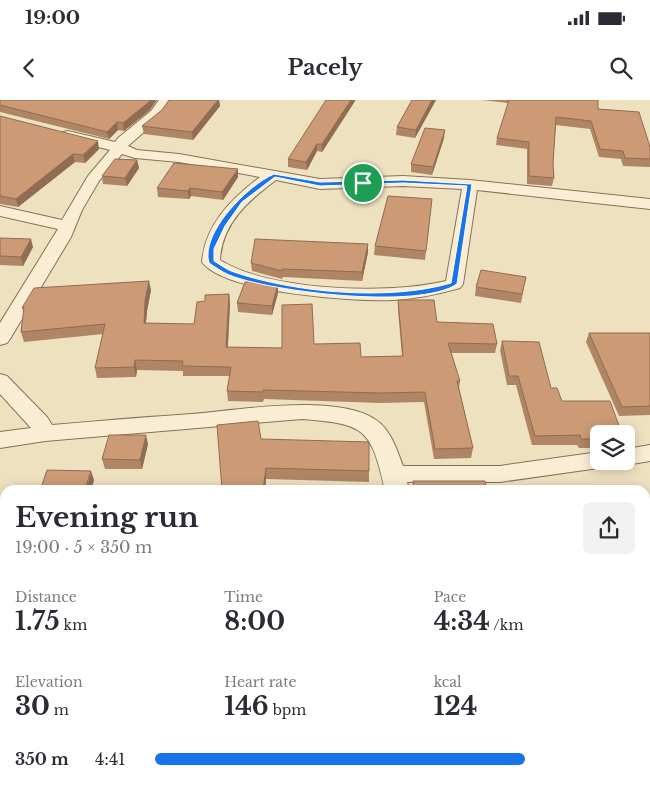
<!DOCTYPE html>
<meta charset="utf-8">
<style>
:root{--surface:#fff;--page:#f2f2f3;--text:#2b2b33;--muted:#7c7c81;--accent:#1a73e8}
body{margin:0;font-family:"Libre Baskerville",serif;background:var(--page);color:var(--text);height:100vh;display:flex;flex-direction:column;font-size:19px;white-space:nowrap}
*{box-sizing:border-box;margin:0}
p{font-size:16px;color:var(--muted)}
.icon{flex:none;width:28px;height:28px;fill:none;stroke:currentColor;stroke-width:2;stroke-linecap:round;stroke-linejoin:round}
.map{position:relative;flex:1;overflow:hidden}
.details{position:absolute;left:0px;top:385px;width:650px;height:304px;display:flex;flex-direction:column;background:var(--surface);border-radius:15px 15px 0 0;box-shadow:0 2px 12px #0003}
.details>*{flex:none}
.fabs{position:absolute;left:590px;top:325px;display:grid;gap:10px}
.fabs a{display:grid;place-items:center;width:45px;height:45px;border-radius:8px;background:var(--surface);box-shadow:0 2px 12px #0003;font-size:25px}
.pin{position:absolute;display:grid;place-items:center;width:42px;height:42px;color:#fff;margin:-21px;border:2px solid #fff;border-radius:50%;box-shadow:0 1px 5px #0007}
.round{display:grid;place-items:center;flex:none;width:52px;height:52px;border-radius:8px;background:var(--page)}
.overview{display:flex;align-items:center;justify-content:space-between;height:85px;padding:0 15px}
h1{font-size:28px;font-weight:700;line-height:38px}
.metrics{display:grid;grid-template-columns:repeat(3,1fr);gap:8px;height:85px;padding:5px 15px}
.metrics div{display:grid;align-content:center}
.metrics b{font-size:25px;font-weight:700}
.metrics small{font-size:14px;font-weight:400}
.metrics p{font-size:14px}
ul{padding:0 15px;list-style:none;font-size:16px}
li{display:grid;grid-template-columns:80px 60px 1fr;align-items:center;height:38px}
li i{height:12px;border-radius:6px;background:var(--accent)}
.status{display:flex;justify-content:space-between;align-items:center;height:35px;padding:0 25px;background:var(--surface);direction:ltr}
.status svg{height:14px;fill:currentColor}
header{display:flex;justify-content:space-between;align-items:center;height:65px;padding:0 15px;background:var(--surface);font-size:22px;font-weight:700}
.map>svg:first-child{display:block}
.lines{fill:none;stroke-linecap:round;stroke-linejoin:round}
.street-casing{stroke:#877258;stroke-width:2}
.street{fill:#f9eed3;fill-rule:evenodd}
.wall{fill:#af8565}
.shaded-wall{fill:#8f6c53}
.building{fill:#cc9b76;stroke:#8f6c53}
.route{fill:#1a73e8;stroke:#fff;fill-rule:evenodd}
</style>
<div class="status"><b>19:00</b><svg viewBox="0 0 49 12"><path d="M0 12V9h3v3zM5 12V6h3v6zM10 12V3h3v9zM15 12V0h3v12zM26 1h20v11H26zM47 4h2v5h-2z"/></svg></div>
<header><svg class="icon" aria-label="back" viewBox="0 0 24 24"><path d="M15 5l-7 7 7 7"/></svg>Pacely<svg class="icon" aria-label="search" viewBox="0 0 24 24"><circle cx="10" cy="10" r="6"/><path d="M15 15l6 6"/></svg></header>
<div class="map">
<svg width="650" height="688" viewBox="0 0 650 688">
<rect width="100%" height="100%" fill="#eee1c0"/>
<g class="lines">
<defs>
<path id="street" d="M159 0H173L161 17 128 46 137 50 179 54 320 79 403 76 470 80 650 99V109L477 90 463 184 460 188C438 194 416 199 393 200 356 202 224 193 202 162 205 125 231 99 260 77L179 62 135 58 122 54 99 81 82 110 71 137 10 239 7 243 0 245V223L58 129 0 116V106L62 120 88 76 110 50 63 38 61 35 63 32 68 31 115 42 118 38 151 11ZM276 80 320 89 403 86 462 89 446 181C388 195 270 191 220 160 222 123 248 101 276 80Z
M0 274 7 276 47 317 52 325C98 321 145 317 192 314 239 310 337 293 376 320 391 330 397 350 403 366H500L599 352V361H610L607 366 599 368 500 382H407L409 390H385C371 328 365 324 302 319L45 341 0 348V332L31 328 0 294Z
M650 345V361L626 365 617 361H626V349Z
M0 626 5 628V656L0 654Z
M269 684H337L339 688H271Z
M431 684H463L464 688H432Z"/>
</defs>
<use href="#street" class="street-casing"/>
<use href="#street" class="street"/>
</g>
<path class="wall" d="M0 0 150 10 124 31 118 30 109 39 0 12Z
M169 0H219L220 6 193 40 144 34 142 26 162 10Z
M412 0H436L415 38 396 35 397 27Z
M482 0H598V9L650 47V67L623 66 621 59 599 57 590 29 556 25 553 63 554 78 552 86 527 84V49L496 45 497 38 508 3Z
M355 1 322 52 317 51 307 70 288 67V59Z
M0 16 99 49 85 63 75 62 18 107 0 104Z
M444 38 432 75 411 72V64Z
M137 60 139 68 127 86 103 84 102 76Z
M238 69V77L223 100 191 96 189 99 158 97 157 88Z
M432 99 425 160 374 155 375 146Z
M0 138 33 147 23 166 0 165Z
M368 144V152L362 181 283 177 282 179 252 171 251 163Z
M526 177 521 203 475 196 476 187Z
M151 190 147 211 146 223 194 224 205 201 229 194 230 204 228 247 282 248 314 244 361 257 402 256 398 210V200L437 222 497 244 495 253H451L460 281 459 288 473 348 471 358 434 359 424 302 380 303 264 299 263 302 228 301 227 291 230 276H183V271L137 270 136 277 97 278 95 268 103 234 24 242 21 232 24 212 22 208Z
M278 193 272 215 238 212 237 203Z
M589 233H650V315L619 316 586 242Z
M502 241 551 288 562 301 599 334V348H579L577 345H532L516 285H507L500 250Z
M261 339 369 371V382L266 379 265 390H222Z
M148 344 142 369H105L102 359Z
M94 380 91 390H42L41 388Z
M650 441V544H645V492H647L645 464V452Z
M645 605 650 606V658H645Z
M476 684H601L602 688H477Z"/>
<path class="shaded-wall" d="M150 0H157L150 10 124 31 123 23Z
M218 0H219L220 6 193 40 192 32Z
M351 0H355V1L322 52V44Z
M432 0H436L415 38 416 30Z
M117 22 118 30 109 39 107 32Z
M445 30 444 38 432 75 433 67Z
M98 41 99 49 85 63 83 55Z
M317 44V51L307 70 306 62Z
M73 54 75 62 18 107 16 99Z
M137 60 139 68 127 86 125 78Z
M238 69V77L223 100 222 92Z
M190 88 191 96 189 99 188 91Z
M31 139 33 147 23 166 21 157Z
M368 144V152L362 181V172Z
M149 181 151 190 147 211 145 233 144 223 145 201Z
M278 184V193L272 215V206Z
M229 194 230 204 227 257 226 247Z
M135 260 137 270 136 277 134 267Z
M146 335 148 344 142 369 140 360Z
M266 368V379L265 390H263Z
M91 371 94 380 91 390H86Z
M47 684H55L53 688H45Z"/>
<path class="building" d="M0 0H150L149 2 123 23 117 22 107 32 0 5Z
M169 0H218L192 32 142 26 162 10Z
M326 0H351L322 44H317L306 62 288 59Z
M412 0H432L416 30 397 27Z
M509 0H598V9L639 12 650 47V59L625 58 623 51 600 49 591 21 556 17 553 63 554 78 529 76V42L497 38Z
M0 16 98 41 83 55 73 54 16 99 0 96Z
M425 28 445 30 433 67 411 64Z
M115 59 137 60 125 78 102 76Z
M174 63 238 69 222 92 190 88 188 91 157 88Z
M388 96 432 99 426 151 375 146Z
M0 138 31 139 21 157 0 156Z
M255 139 368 144 362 172 282 169V171L251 163Z
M481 170 526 177 522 194 476 187Z
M248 178 278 184 272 206 237 203 245 182H248Z
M149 181 145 201 144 223 194 224 197 202 205 201V195L229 194 226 247 282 248V205L312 204 314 244 360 243 361 257 403 256 398 200H434L437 222 493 224 497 244 448 243 460 281H457L473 348 435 349 425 292 381 293 263 290V292L227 291 231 267 182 266 183 261 135 260 134 267 95 268 105 224 21 232 24 207 22 208 34 188Z
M589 233H650V306L622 307Z
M502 241 539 242 551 288H557L562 301H610L622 334H599V339H581L580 335 535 336 518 276H509Z
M258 321 261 339 369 342V371L266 368 263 390H222L217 325Z
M109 335H146L140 360 102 359Z
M47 370 91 371 85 389 41 388Z
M413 381H485L487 390H414Z
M645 492H650V531L645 530Z
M645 605 650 606V650L645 649Z
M0 659H5V684H47L45 688H0Z
M480 684H601L602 688H480Z"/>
<path class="route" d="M274 74 320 82 403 80 472 84 457 184C419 210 272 192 229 175 222 172 215 167 209 163 200 133 248 85 274 74ZM275 77 320 86 403 83 467 86 451 183C390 201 295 193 234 172 227 170 221 165 214 161V149L225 126 242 102Z"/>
</svg>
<div class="fabs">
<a><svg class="icon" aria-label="layers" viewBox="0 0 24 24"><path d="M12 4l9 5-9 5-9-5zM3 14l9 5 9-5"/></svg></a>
</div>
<div class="pin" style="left:363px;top:83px;background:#1e9e55"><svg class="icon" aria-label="arrive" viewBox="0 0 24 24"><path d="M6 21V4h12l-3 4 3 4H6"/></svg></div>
<section class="details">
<div class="overview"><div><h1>Evening run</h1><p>19:00 · 5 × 350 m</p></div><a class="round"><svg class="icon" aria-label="share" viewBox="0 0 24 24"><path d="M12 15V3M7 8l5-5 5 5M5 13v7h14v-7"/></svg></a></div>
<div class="metrics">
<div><p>Distance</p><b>1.75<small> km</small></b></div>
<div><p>Time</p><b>8:00</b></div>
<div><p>Pace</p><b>4:34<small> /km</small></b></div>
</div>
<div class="metrics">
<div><p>Elevation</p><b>30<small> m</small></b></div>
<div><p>Heart rate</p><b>146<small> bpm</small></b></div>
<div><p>kcal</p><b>124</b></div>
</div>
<ul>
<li><b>350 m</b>4:41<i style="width:77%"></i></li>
</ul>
</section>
</div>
